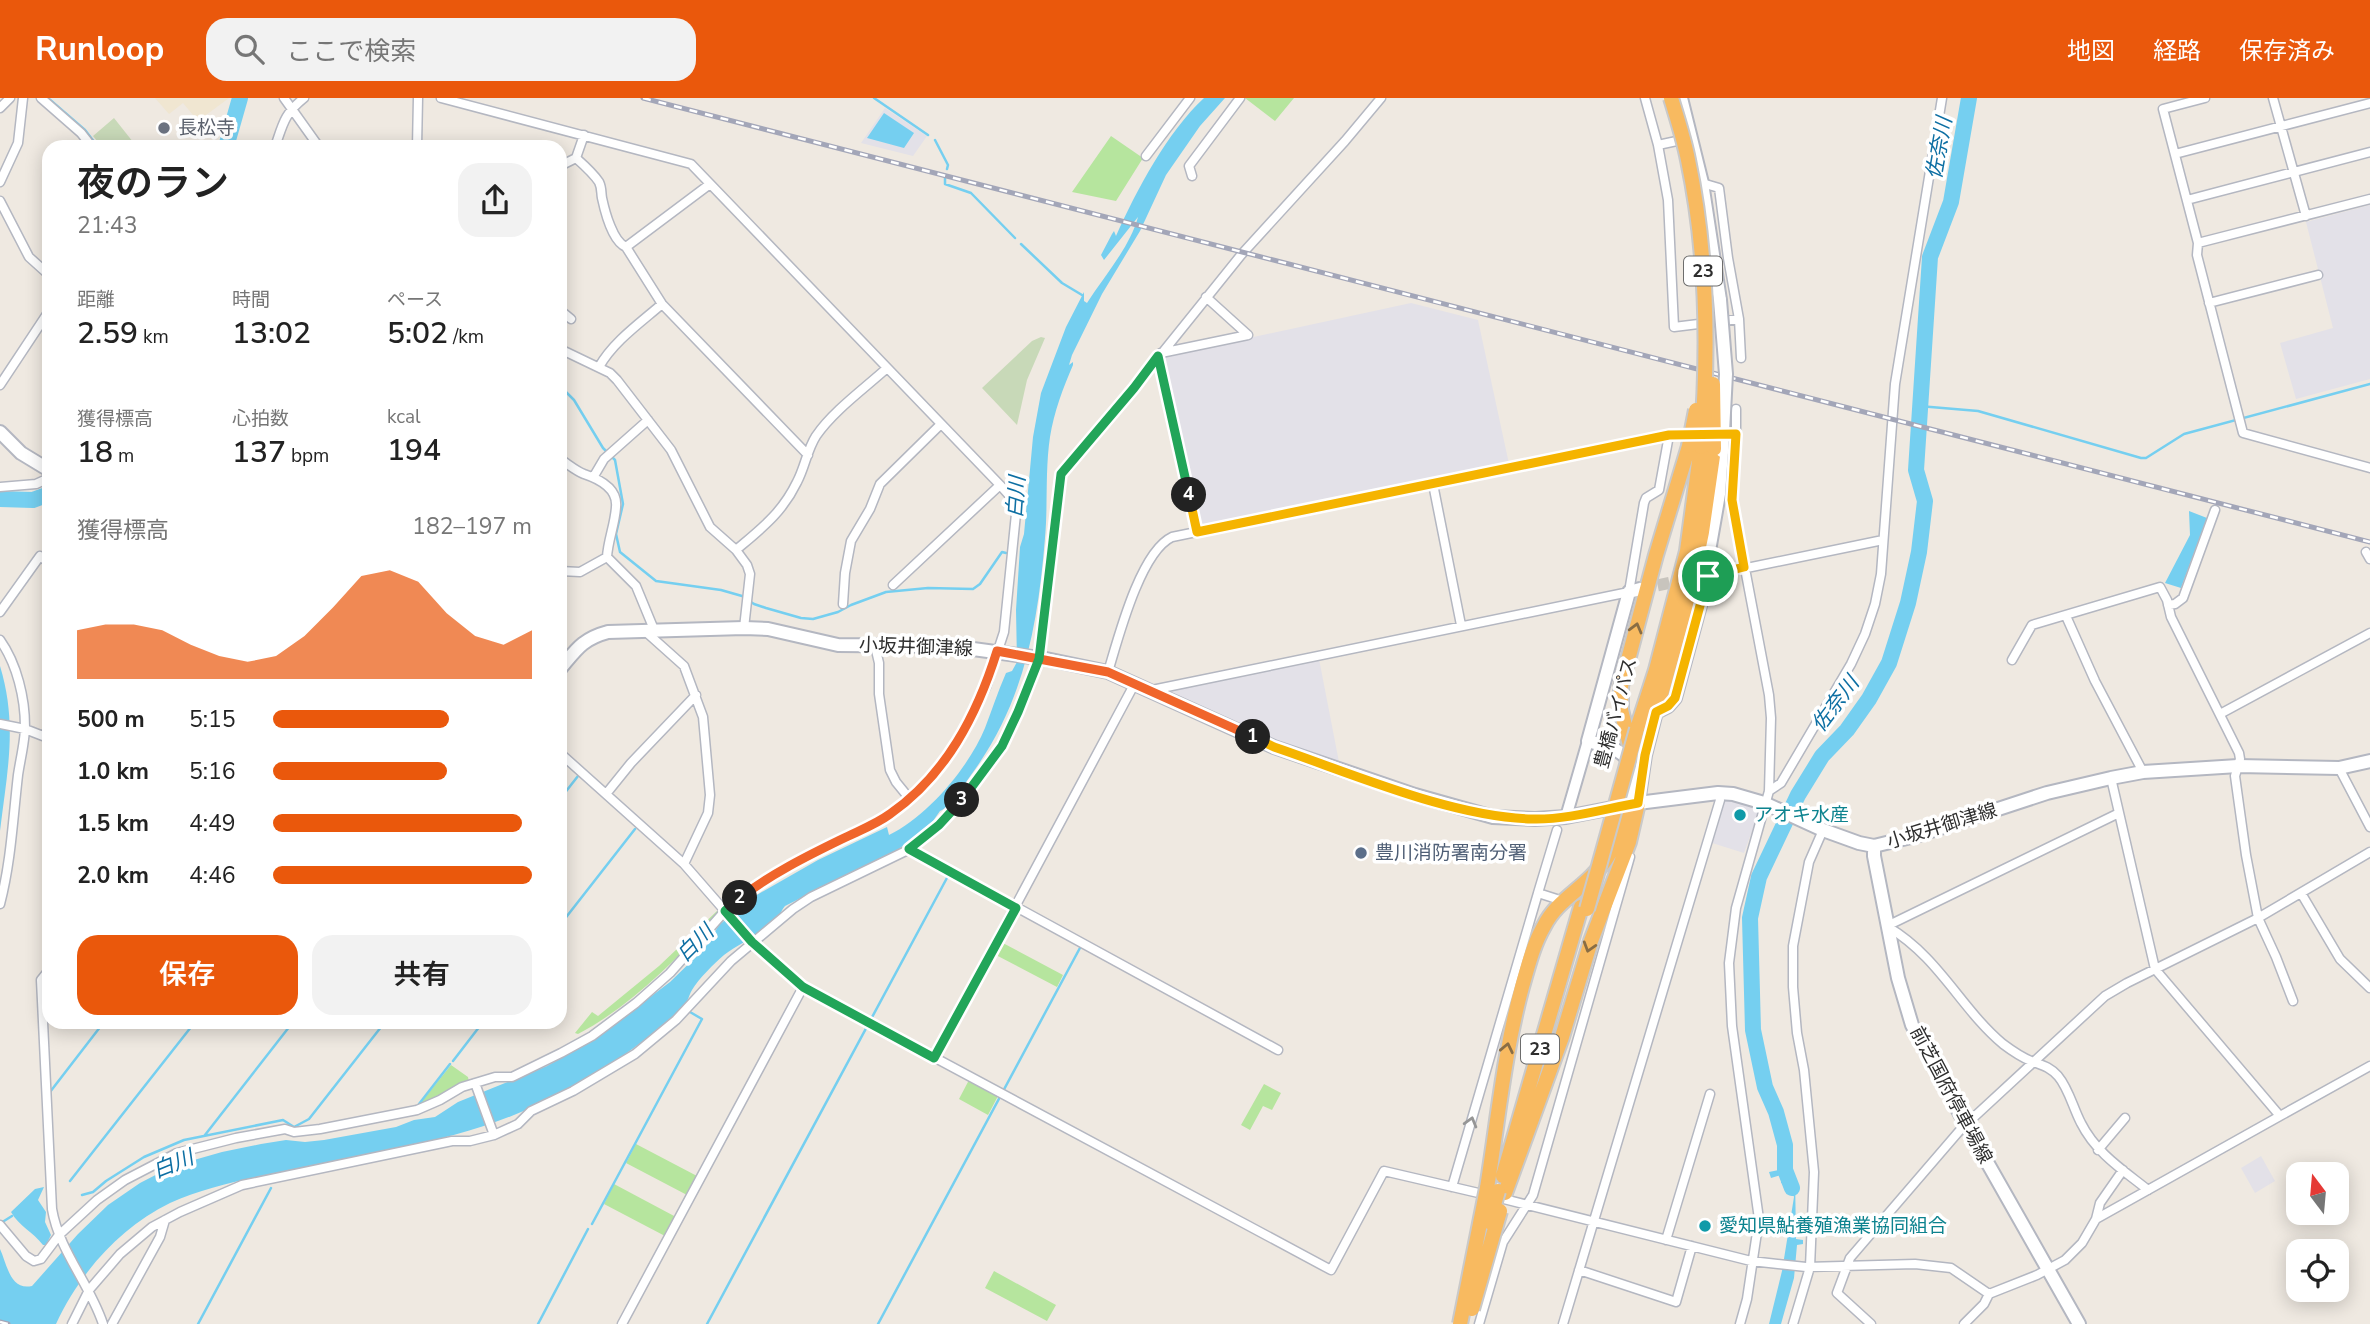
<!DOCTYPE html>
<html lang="ja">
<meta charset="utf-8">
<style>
:root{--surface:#fff;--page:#f2f2f2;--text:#222;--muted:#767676;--accent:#ea580c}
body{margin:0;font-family:"Nunito Sans","Noto Sans JP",sans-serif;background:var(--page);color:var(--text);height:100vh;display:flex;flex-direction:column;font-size:26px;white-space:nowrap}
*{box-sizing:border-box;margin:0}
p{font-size:23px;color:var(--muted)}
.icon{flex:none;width:38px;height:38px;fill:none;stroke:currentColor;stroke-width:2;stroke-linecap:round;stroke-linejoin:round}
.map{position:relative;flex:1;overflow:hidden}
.details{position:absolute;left:42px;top:42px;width:525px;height:889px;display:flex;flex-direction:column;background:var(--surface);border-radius:21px;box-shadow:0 4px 18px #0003}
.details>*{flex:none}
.needle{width:46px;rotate:344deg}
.controls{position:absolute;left:2286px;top:1064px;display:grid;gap:14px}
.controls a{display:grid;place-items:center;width:63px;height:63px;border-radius:14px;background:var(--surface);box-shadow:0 4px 18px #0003;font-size:35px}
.pin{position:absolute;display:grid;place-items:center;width:60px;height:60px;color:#fff;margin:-30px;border:4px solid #fff;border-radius:50%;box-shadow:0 2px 7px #0007}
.km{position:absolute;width:35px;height:35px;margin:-18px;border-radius:50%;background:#222;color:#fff;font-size:19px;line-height:35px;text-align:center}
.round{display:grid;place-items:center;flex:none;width:74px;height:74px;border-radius:21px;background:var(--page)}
.headline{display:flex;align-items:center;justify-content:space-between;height:119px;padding:0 35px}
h1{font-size:38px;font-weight:600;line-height:52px}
.figures{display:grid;grid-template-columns:repeat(3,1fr);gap:10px;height:119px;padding:7px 35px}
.figures div{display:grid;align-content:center}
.figures b{font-size:30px;font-weight:600}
.figures small{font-size:19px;font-weight:400}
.figures p{font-size:19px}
.chart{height:196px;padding:14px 35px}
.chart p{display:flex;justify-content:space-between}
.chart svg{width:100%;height:126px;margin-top:7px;fill:var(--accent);opacity:.7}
.primary-button{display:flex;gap:14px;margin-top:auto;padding:14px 35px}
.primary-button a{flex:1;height:80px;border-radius:21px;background:var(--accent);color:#fff;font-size:28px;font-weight:600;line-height:80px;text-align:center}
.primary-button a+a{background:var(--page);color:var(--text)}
ul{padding:0 35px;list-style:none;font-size:23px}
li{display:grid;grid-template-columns:112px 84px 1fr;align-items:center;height:52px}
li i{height:18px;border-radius:9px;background:var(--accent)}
header{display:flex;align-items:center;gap:42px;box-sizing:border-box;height:98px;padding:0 35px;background:var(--accent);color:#fff}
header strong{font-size:33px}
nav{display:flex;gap:38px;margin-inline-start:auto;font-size:24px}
.search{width:490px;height:63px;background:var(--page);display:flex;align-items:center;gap:18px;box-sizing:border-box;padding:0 24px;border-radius:21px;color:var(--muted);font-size:26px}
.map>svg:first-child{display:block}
.industrial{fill:#e3e1e8}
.education{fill:#f0e6d1}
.green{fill:#b6e59e}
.cemetery{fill:#c8d9b8}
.water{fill:#75cff0}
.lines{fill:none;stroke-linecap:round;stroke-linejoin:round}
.stream{stroke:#75cff0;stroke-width:2.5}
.river{stroke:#75cff0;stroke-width:16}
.secondary-tunnel{stroke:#c8c4bd;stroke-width:12;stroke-dasharray:12 6;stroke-linecap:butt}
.minor-casing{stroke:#b4b7c1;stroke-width:11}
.tertiary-casing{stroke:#b4b7c1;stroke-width:14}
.secondary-casing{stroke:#b4b7c1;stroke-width:16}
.trunk-casing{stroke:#c9c9c9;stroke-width:18}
.minor{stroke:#fff;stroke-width:8}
.tertiary{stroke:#fff;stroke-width:10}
.secondary{stroke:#fff;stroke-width:12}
.trunk{stroke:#f8ba60;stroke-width:14}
.rail-casing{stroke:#a3a6b8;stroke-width:5}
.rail{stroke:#fff;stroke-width:2.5;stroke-dasharray:8;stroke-linecap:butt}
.secondary-bridge-casing{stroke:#b4b7c1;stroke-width:16;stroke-linecap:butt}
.trunk-bridge-casing{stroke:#c9c9c9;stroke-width:18;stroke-linecap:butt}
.secondary-bridge{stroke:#fff;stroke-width:12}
.trunk-bridge{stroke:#f8ba60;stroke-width:14}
.oneway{stroke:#896d44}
.oneway2{stroke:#969696}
.split-1-casing{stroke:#fff;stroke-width:14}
.split-2-casing{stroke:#fff;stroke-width:14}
.split-3-casing{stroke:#fff;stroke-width:14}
.split-4-casing{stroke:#fff;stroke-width:14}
.split-5-casing{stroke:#fff;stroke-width:14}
.split-1{stroke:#f5b400;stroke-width:9}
.split-2{stroke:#f0652b;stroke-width:9}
.split-3{stroke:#22a559;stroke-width:9}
.split-4{stroke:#22a559;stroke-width:9}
.split-5{stroke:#f5b400;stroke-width:9}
.worship-dot{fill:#6b7280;stroke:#fff;stroke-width:2.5}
.culture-dot{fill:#0f9aa8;stroke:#fff;stroke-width:2.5}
.service-dot{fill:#5c6f8a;stroke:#fff;stroke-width:2.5}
.labels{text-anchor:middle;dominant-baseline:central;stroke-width:7;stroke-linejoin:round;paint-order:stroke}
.shield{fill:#fff;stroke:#6d6d6d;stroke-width:2}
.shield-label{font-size:18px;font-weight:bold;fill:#2e2e2e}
.worship-label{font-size:19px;fill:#5b616d;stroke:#fff;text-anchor:start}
.street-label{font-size:19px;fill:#2e2e2e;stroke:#fff}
.culture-label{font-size:19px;fill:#0d838f;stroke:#fff;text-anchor:start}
.service-label{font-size:19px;fill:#4e5e75;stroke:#fff;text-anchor:start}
.water-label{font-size:21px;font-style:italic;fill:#0d6fa3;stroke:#fff}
</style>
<header>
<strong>Runloop</strong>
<div class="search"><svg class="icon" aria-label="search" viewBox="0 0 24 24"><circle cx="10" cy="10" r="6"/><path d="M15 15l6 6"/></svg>ここで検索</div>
<nav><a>地図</a><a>経路</a><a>保存済み</a></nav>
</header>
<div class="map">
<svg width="2370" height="1226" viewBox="0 0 2370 1226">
<rect width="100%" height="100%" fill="#efe9e1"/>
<path class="industrial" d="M885 10 927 38 913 58 861 45Z
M2370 107V281L2296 301 2280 245 2333 230 2306 124Z
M1411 205 1478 222 1509 366 1200 427 1161 259Z
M1319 561 1339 664 1276 642 1161 593Z
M1731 701 1760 711 1744 755 1709 744 1722 703Z
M2261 1058 2275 1083 2255 1095 2241 1070Z"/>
<path class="education" d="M155 0H229L198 23 183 5 169 16Z"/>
<path class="green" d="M1245 0H1294L1275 23Z
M1111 38 1143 60 1116 103 1072 94Z
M717 813 719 816 713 823C672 865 631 908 578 936L575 935 592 914 598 918 659 868Z
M1001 844 1063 877 1057 889 994 856Z
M451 967 468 979 469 984 416 1009 319 1028 317 1027 419 1007Z
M969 982 998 998 988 1017 959 1001Z
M1264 986 1281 995 1272 1012 1263 1008 1250 1032 1241 1027Z
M636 1046 697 1078 687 1097 626 1065Z
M614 1086 676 1119 665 1138 604 1106Z
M994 1173 1056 1207 1047 1223 985 1190Z"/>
<path class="cemetery" d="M114 20 137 49H102L93 38Z
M1041 239 1045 240 1027 282 1017 327 982 290 1032 243Z"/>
<path class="water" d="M1204 0H1225L1200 28 1166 77 1140 133 1102 196 1072 257 1069 267 1073 264V267C1063 290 1054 314 1050 339 1045 372 1048 407 1045 440 1038 527 1024 605 971 677 963 688 952 708 940 713L933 723 899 751 785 808C781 813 780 817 777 822 763 837 740 844 724 857 714 866 699 880 692 892 688 899 688 905 682 910 638 951 588 984 533 1009 455 1044 370 1056 287 1073 248 1081 208 1088 170 1105 120 1129 79 1176 56 1226H0V1151C7 1166 10 1193 32 1188L78 1136 108 1107 140 1085 173 1068 222 1054 261 1046 286 1042 305 1044 324 1042 396 1029 414 1022 435 1019 458 1004 547 968 596 940 670 884 705 850 719 827 755 798 818 762 887 729 889 737C928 718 969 669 985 630 992 612 998 593 1006 575L1012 573 1017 564 1016 512 1020 449 1024 436 1033 339 1041 295 1066 229 1084 194V203L1087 205C1104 178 1129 151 1138 119L1104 162 1101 157 1112 136 1114 133 1116 138C1136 93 1168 33 1204 0Z
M884 15 914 35 904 50 867 40Z
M2189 413 2207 420 2181 490 2165 485 2190 437Z
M0 568C18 627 7 674 0 733Z
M1789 1070 1791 1078 1795 1077 1796 1141 1803 1142V1146L1797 1147 1794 1180 1781 1226H1769L1782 1173 1794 1099 1790 1087 1781 1085V1077L1771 1080 1769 1074Z
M44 1089 38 1102 46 1114 45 1124 51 1137 46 1147H43C33 1134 19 1128 11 1114L35 1091Z"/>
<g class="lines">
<path class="stream" d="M48 0 85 32 98 49
M874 0 928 37
M935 42 948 67 947 71
M945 80V86L971 95 1015 140
M1021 146 1062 185 1082 197
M560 288 574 302 603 350 615 362 623 406 616 436 620 454 656 483 721 492 742 498 754 506 766 510 801 520 813 521 838 514 851 507 886 494 928 490 973 491 980 486 1002 454 1006 455
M1919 308 1978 313 2141 360H2146L2184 336 2370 286
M560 701 578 678
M560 827 635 731
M453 963 483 924
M50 994 104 924
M419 1006 450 966
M205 1037 293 924
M70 1083 195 924
M82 1097 93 1094 106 1083 144 1059 184 1042 283 1022 294 1029 309 1021 385 924
M4 1123 12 1118
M592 1126 702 921 690 914
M198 1226 271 1090
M538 1226 588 1131
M707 1226 948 778
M878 1226 1081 848"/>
<path class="river" d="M226 49 240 0
M0 401 33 402 49 396
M1792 1090 1785 1072V1047L1776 1014 1765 989 1753 932 1750 820 1759 779 1798 697 1822 658 1847 632 1869 601 1889 565 1908 505 1919 454 1925 403 1916 372 1930 159 1951 104 1969 0"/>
<path class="secondary-tunnel" d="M1640 491 1688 481"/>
<defs>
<path id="minor" d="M41 0 81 35 92 49
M284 0 319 49
M1645 0 1658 47 1668 102 1674 229 1739 221 1728 160 1719 90 1702 85
M2205 0 2163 11 2198 145 2197 157 2243 335 2370 370
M2273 0 2306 118
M0 10 10 0
M1658 47 1686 41
M275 49C283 26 284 16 304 0
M417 49 418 0
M2175 56 2370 5
M1146 58 1190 0
M576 60C585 68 593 75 599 84 602 90 601 95 602 100 605 114 613 144 626 149
M560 68 576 60 584 37
M1192 78 1189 68 1240 0
M0 84 18 45 23 0
M710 86 626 149 662 206 808 357
M2187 102 2370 54
M0 103 29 159 49 177
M2198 145 2370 101
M1206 199 1248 237
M2209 205 2318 177
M560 212 571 221
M1739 221 1741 260
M560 251 610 275 617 282 671 352 710 429 736 452 747 467 750 476 744 530
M1161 255 1248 237
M1158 258 1197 434
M599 269C613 244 640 225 662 206
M0 287 49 213
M1719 336H1736L1732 402 1769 597 1771 620 1769 693 1736 810 1729 865 1732 928 1759 1121 1747 1201 1740 1226
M1736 336V311
M560 361C568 366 576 373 584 376 599 381 618 390 616 409 615 426 608 442 607 459L636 488 655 534
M594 378 604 361 648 322
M1433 386 1461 527
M0 389 36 386 49 380
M736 452C762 430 782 415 797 384 805 369 807 352 816 338 833 313 865 290 887 270
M2366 454 2370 461
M560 473 580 474 607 459
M1708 478 1883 442
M893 487 1000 387
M843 506 845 475 851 443 870 411 880 386 941 326
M2168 507 2175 506 2183 500 2215 412
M0 514 40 458 49 465
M2066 518 2095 583 2143 674
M646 534 684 568 703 619 710 697 708 715 684 766
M0 542C17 566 25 600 25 629 25 643 20 663 18 677 13 720 11 764 0 806
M875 548 879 565V596L890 672 896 684 909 700
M2012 562 2032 527 2160 489 2167 502 2171 519 2239 655 2240 661 2235 678 2246 757 2258 820 2276 859 2293 903
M1108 574C1118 541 1140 454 1172 439L1669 337
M1152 592 1629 494 1644 405 1646 400 1659 392 1669 337H1692
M2220 616 2370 535
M0 626 25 631 43 638 49 631
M560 655 684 766 752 844 803 889 1331 1172 1384 1073 1487 1097
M2339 670 2370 729
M2111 680 2155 871 2280 1018 2370 968
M1769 693 1781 685 1851 566 1865 536 1875 506 1881 476 1895 286 1942 0
M606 696 631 665 696 597
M910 751 1278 952
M1538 795 1557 732
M2301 795 2340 861 2370 890
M1887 828 2119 715
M1888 829C1939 859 1961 911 2003 946 2011 952 2021 959 2031 963 2041 967 2049 968 2058 978 2069 991 2073 1010 2081 1025 2096 1055 2123 1072 2148 1092
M49 872 41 882 52 1111C59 1153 90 1186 103 1226
M934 960 1135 585
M475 985 494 1037
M2098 1052 2125 1020
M1452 1089 1538 795 1563 803
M1500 1100 1751 1163 1806 1169 1915 1166 1951 1170 1989 1196
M2096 1121 2280 1018
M0 1127 26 1158 34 1163 41 1161 59 1137 97 1102 125 1082 177 1055 236 1040 285 1031 294 1034 320 1031 417 1012 440 1002 462 989 495 979H512L561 955 592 938 636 905 670 875 725 813 748 794 799 763 891 716 921 690 944 664 963 636 986 589 1004 534 1017 406 1000 387 691 66 441 0
M1666 1142 1710 996
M1579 1172 1676 1204 1692 1148
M72 1226 89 1192 120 1156 152 1129 180 1114 242 1087 452 1043H470L494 1037 518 1026 531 1013 573 993 635 956 676 922 731 863 793 811 811 799 910 751 939 727 963 701 1002 647 1018 614 1039 561 1061 376 1134 290 1241 157 1345 43 1381 0
M112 1226 160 1139 165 1122
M622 1226 803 889
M1479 1226 1503 1144 1533 1097 1630 759
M1563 1226 1720 702 1718 695
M1793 1226 1810 1169 1814 1074 1804 972 1797 935 1793 889V848L1809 764 1823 732
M1871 1226 1837 1195 1850 1160 1961 1031 2105 898 2127 885 2258 820 2370 754
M1964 1226 1984 1206 1989 1196 2037 1177 2065 1162 2082 1145 2096 1121 2100 1105 2123 1072"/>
<path id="tertiary" d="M1566 719 1588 643"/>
<path id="secondary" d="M1681 0 1702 85 1720 202
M0 334 21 355 49 372
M560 571C576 552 582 541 608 534L744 530 768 531 838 547 951 548 1046 561 1108 574 1274 649 1415 697 1493 719 1535 721 1566 719 1638 705 1718 695 1733 696 1764 705 1823 732 1859 745 1874 748 1919 737 2047 695 2111 680 2143 674 2238 668 2339 670 2370 663
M1638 705 1645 657 1656 614 1668 608 1675 600 1708 478 1706 470 1719 396 1722 353
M1626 707 1632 668C1623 650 1605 648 1588 643L1629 494 1640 491
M1874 748V758L1898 880 1912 927 1966 1027 2079 1226"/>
<path id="trunk" d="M1656 614 1689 497 1702 434 1714 351
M1637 631 1656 572 1687 453 1701 349
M1632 655 1621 612V588L1656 457 1689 348
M1503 1078 1581 809
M1487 1090C1498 1022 1504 955 1522 889 1528 868 1533 847 1544 828 1555 806 1575 795 1592 778 1613 758 1620 735 1626 707
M1505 1095 1562 939 1591 843 1629 744 1638 705"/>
</defs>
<use href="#minor" class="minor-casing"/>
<use href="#tertiary" class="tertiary-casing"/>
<use href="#secondary" class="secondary-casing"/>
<use href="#trunk" class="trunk-casing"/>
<use href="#minor" class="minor"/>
<use href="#tertiary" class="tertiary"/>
<use href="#secondary" class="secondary"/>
<use href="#trunk" class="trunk"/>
<defs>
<path id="rail" d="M643 0 2370 444
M0 1224 8 1226"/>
</defs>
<use href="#rail" class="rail-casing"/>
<use href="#rail" class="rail"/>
<defs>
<path id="secondary-bridge" d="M1720 202 1726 276 1722 353"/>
<path id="trunk-bridge" d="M1671 0C1677 20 1684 41 1688 62 1708 157 1709 253 1701 349
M1713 286 1714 351
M1689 348 1696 312
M1587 811 1637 631
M1489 1124 1498 1093
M1472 1211 1500 1113
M1460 1226 1487 1090"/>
</defs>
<use href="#secondary-bridge" class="secondary-bridge-casing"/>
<use href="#trunk-bridge" class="trunk-bridge-casing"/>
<use href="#secondary-bridge" class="secondary-bridge"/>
<use href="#trunk-bridge" class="trunk-bridge"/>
</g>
<defs><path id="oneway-chevron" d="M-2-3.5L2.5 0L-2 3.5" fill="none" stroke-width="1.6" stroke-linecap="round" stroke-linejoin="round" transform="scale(1.75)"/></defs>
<g class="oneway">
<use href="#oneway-chevron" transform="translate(1636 530) rotate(-75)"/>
<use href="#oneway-chevron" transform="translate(1589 849) rotate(107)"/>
<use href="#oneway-chevron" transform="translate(1507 950) rotate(-78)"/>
</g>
<use class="oneway2" href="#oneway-chevron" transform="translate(1471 1024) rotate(-74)"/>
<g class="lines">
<defs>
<path id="split-1" d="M1253 639 1274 649C1351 675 1451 719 1532 721 1567 722 1604 711 1638 705L1645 657 1656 614 1668 608 1675 600 1708 478"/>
<path id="split-2" d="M740 800C771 776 807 758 842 741 858 733 875 727 890 716 946 677 977 617 997 553L1108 574 1253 639"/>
<path id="split-3" d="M740 800 725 813 752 844 803 889 934 960 1016 810 909 751 939 727 962 702"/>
<path id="split-4" d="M962 702 1002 648 1018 614 1039 561 1061 376 1134 290 1158 258 1189 397"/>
<path id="split-5" d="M1189 397 1197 434 1669 337 1736 336 1732 402 1744 469 1708 478"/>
</defs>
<use href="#split-1" class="split-1-casing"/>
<use href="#split-2" class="split-2-casing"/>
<use href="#split-3" class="split-3-casing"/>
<use href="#split-4" class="split-4-casing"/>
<use href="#split-5" class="split-5-casing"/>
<use href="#split-1" class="split-1"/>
<use href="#split-2" class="split-2"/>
<use href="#split-3" class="split-3"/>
<use href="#split-4" class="split-4"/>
<use href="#split-5" class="split-5"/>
</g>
<circle class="worship-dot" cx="164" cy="30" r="7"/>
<g class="culture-dot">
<circle cx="1740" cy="717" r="7"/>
<circle cx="1705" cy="1128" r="7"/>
</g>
<circle class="service-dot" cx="1361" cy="755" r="7"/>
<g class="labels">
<g class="shield">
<rect x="1684" y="158.5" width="38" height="29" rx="5"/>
<rect x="1521" y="936.5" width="38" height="29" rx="5"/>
</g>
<g class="shield-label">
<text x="1703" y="173">23</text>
<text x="1540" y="951">23</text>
</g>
<g class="worship-label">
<text x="178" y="30">長松寺</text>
</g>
<g class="street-label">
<text transform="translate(916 549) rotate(2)">小坂井御津線</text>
<text transform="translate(1616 615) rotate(-75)">豊橋バイパス</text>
<text transform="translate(1942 728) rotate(-17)">小坂井御津線</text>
<text transform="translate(1951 997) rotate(62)">前芝国府停車場線</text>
</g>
<g class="culture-label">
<text x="1754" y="717">アオキ水産</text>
<text x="1719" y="1128">愛知県鮎養殖漁業協同組合</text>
</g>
<g class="service-label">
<text x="1375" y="755">豊川消防署南分署</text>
</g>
<g class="water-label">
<text transform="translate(1939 50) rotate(-80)">佐奈川</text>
<text transform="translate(1016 399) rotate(-86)">白川</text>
<text transform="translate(1835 606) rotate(-53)">佐奈川</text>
<text transform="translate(695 845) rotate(-45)">白川</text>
<text transform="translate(173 1066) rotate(-22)">白川</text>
</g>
</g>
</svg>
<div class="controls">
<a><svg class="needle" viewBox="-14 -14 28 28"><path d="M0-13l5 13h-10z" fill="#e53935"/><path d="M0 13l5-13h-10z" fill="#767676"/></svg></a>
<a><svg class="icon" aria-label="locate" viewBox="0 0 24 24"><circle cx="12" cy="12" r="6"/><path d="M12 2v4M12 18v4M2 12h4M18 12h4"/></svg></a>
</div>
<div class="pin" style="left:1708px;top:478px;background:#1e9e55"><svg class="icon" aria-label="arrive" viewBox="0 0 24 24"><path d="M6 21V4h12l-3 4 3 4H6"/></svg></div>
<b class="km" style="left:1253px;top:639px">1</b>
<b class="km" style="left:740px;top:800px">2</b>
<b class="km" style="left:962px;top:702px">3</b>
<b class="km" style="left:1189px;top:397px">4</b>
<section class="details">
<div class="headline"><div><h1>夜のラン</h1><p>21:43</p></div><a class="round"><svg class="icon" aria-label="share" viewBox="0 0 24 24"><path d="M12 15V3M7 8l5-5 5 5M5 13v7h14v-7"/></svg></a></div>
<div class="figures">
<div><p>距離</p><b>2.59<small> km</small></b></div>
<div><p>時間</p><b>13:02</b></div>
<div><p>ペース</p><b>5:02<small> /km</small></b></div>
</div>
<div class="figures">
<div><p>獲得標高</p><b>18<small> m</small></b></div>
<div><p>心拍数</p><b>137<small> bpm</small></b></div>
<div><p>kcal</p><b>194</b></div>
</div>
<div class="chart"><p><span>獲得標高</span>182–197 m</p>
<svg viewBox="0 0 160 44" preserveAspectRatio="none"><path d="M0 44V27L10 25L20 25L30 27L40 32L50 36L60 38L70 36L80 29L90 19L100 8L110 6L120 10L130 21L140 29L150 32L160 27V44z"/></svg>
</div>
<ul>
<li><b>500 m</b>5:15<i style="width:68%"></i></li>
<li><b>1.0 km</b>5:16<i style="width:67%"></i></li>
<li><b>1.5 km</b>4:49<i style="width:96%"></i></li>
<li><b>2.0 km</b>4:46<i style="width:100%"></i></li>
</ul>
<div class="primary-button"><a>保存</a><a>共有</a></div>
</section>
</div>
